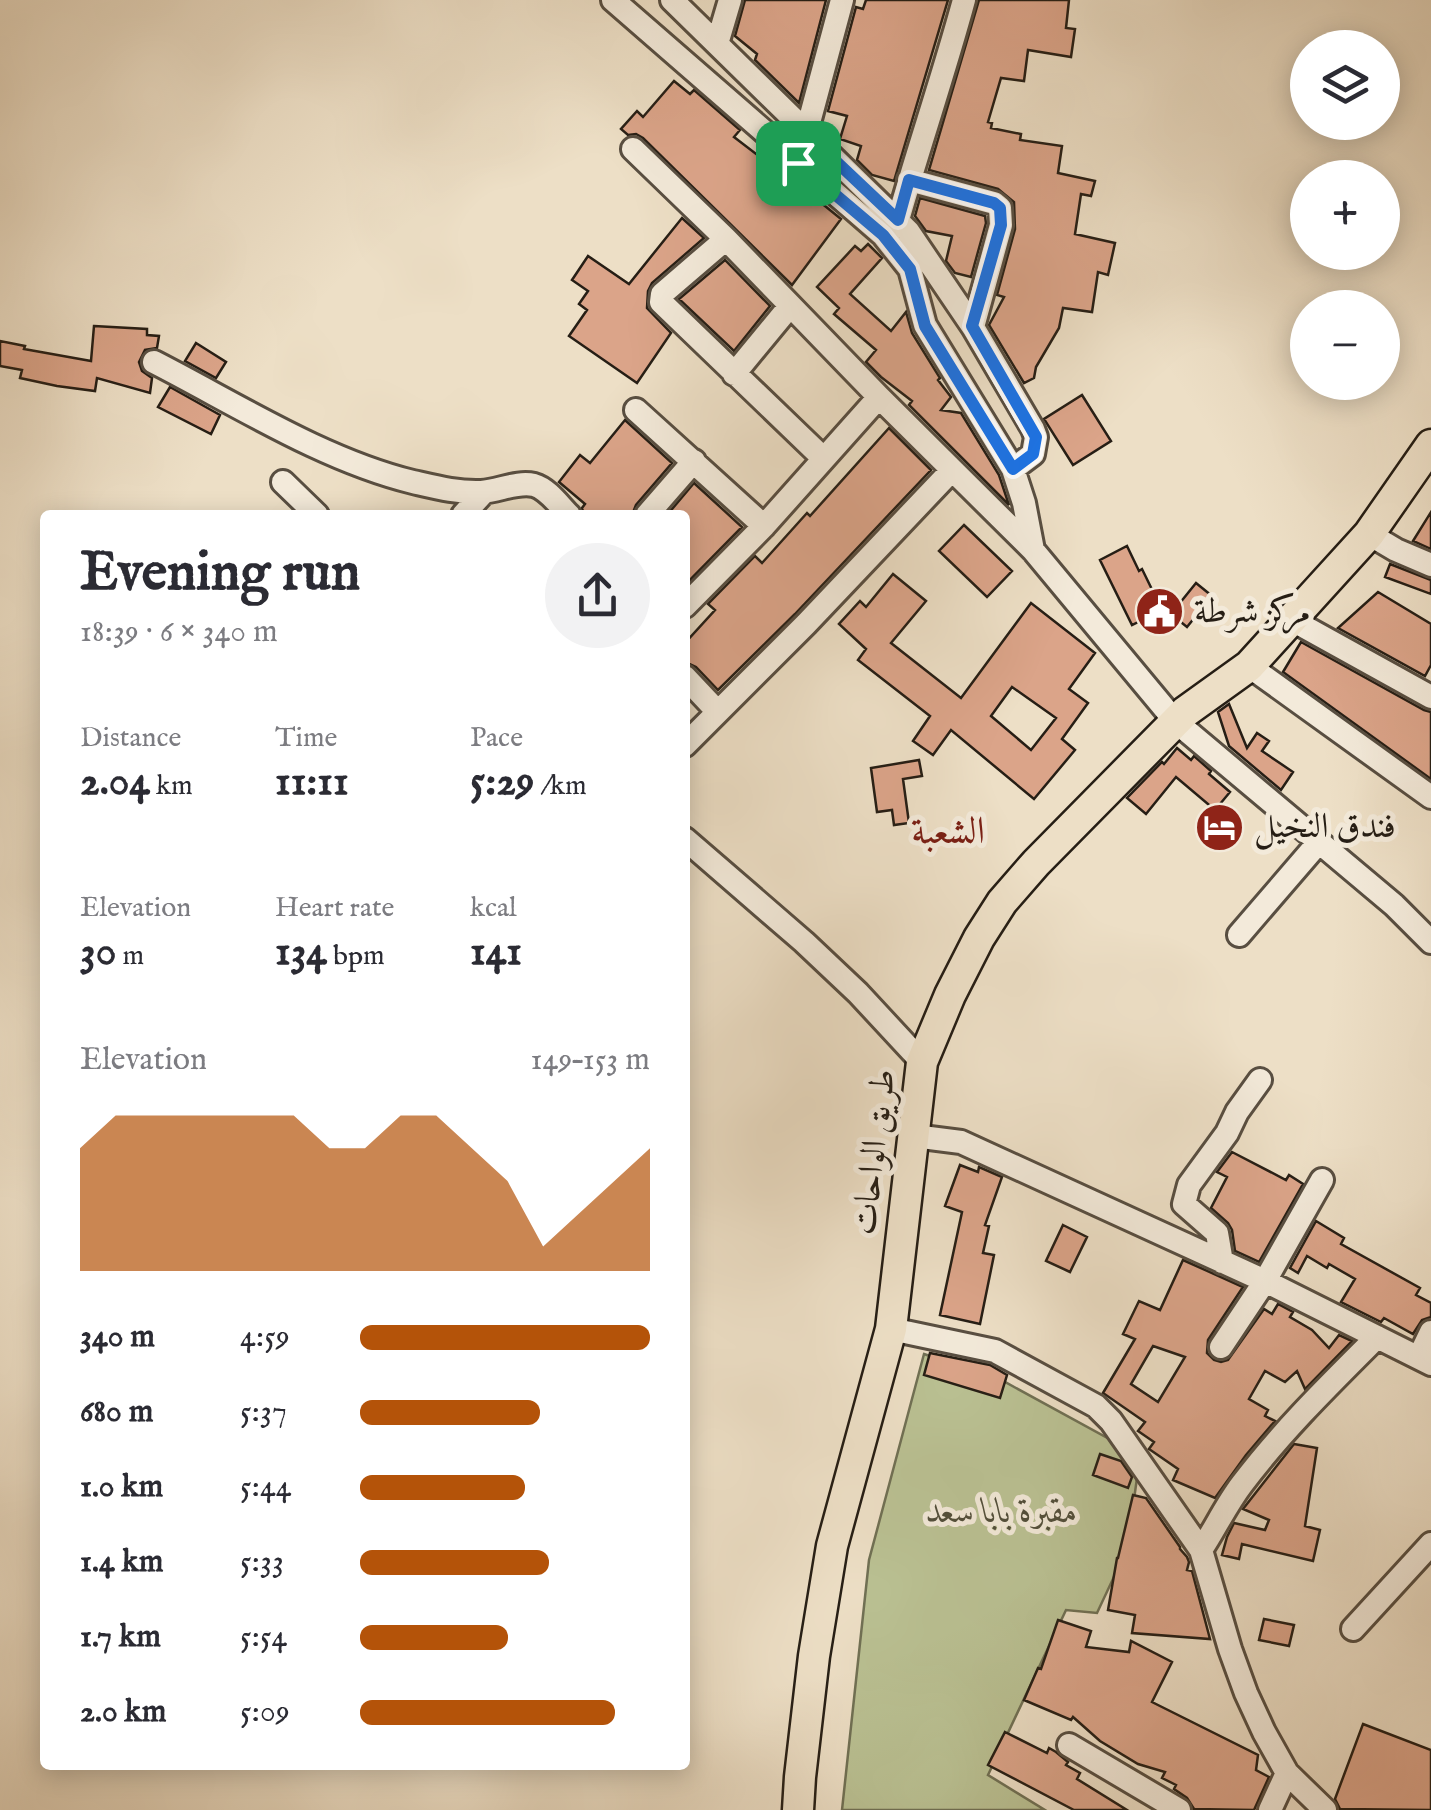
<!DOCTYPE html>
<meta charset="utf-8">
<style>
:root{--surface:#fff;--page:#f2f2f3;--text:#2b2b33;--muted:#7c7c81;--accent:#b45309}
body{margin:0;font-family:"IM FELL English",Amiri,serif;background:var(--page);color:var(--text);height:100vh;display:flex;flex-direction:column;font-size:38px;white-space:nowrap}
*{box-sizing:border-box;margin:0}
p{font-size:32px;color:var(--muted)}
.icon{flex:none;width:55px;height:55px;fill:none;stroke:currentColor;stroke-width:2;stroke-linecap:round;stroke-linejoin:round}
.map{position:relative;flex:1;overflow:hidden}
.details{position:absolute;left:40px;top:510px;width:650px;height:1260px;display:flex;flex-direction:column;background:var(--surface);border-radius:10px;box-shadow:0 5px 25px #0003}
.details>*{flex:none}
.tools{position:absolute;left:1290px;top:30px;display:grid;gap:20px}
.tools a{display:grid;place-items:center;width:110px;height:110px;border-radius:50%;background:var(--surface);box-shadow:0 5px 25px #0003;font-size:50px}
.pin{position:absolute;display:grid;place-items:center;width:85px;height:85px;color:#fff;margin:-42px;border-radius:20px;box-shadow:0 5px 15px #0006}
.round{display:grid;place-items:center;flex:none;width:105px;height:105px;border-radius:52px;background:var(--page)}
.headline{display:flex;align-items:center;justify-content:space-between;height:170px;padding:0 40px}
h1{font-size:55px;font-weight:800;line-height:75px}
.metrics{display:grid;grid-template-columns:repeat(3,1fr);gap:15px;height:170px;padding:10px 40px}
.metrics div{display:grid;align-content:center}
.metrics b{font-size:42px;font-weight:800}
.metrics small{font-size:28px;font-weight:400}
.metrics p{font-size:28px}
.chart{height:280px;padding:20px 40px}
.chart p{display:flex;justify-content:space-between}
.chart svg{width:100%;height:180px;margin-top:10px;fill:var(--accent);opacity:.7}
ul{padding:0 40px;list-style:none;font-size:32px}
li{display:grid;grid-template-columns:160px 120px 1fr;align-items:center;height:75px}
li i{height:25px;border-radius:12px;background:var(--accent)}
.map>svg:first-child{display:block}
.green{fill:#bac193;stroke:#707054;stroke-width:2.5}
.building{fill:#dba489;stroke:#261e15;stroke-width:2.5;fill-rule:evenodd}
.lines{fill:none;stroke-linecap:round;stroke-linejoin:round}
.minor-casing{stroke:#584e41;stroke-width:28}
.major-casing{stroke:#261e15;stroke-width:35}
.minor{stroke:#f3eada;stroke-width:22}
.major{stroke:#eddfc6;stroke-width:30}
.route-casing{stroke:#fff;stroke-width:20}
.route{stroke:#1a73e8;stroke-width:12}
.labels{text-anchor:middle;dominant-baseline:central;stroke-width:10;stroke-linejoin:round;paint-order:stroke}
.poi-label{font-size:35px;fill:#261e15;stroke:#f3eada;text-anchor:start}
.street-label{font-size:35px;fill:#261e15;stroke:#f3eada}
.park-label{font-size:35px;font-style:italic;fill:#524f3b;stroke:#f3eada}
.neighbourhood-label{font-size:38px;fill:#7a1f14;stroke:#f3eada}
</style>
<div class="map">
<svg width="1431" height="1810" viewBox="0 0 1431 1810">
<rect width="100%" height="100%" fill="#eddfc6"/>
<filter id="stains"><feTurbulence type="fractalNoise" baseFrequency=".002" numOctaves="4"/><feColorMatrix values="0 0 0 0 .2 0 0 0 0 .09 0 0 0 0 .02 0 0 0 .5 -.17"/></filter>
<radialGradient id="worn" r=".72"><stop offset=".6" stop-color="#630" stop-opacity="0"/><stop offset="1" stop-color="#630" stop-opacity=".3"/></radialGradient>
<path class="green" d="M924 1354 1005 1382 1111 1440 1137 1478 1127 1549 1097 1613 1066 1610 988 1775 1045 1810H842L869 1560Z"/>
<path class="building" d="M745 0H826L799 103 755 60 757 54 735 36Z
M866 0H948L894 181 872 175 857 160 861 146 840 139 847 116 828 111 856 7 863 9Z
M979 0H1069L1066 28 1075 29 1071 57 1028 50 1024 81 1001 78 988 122 992 123 991 128 1021 134 1020 140 1062 146 1058 173 1095 181 1091 196 1081 194 1075 234 1115 243 1108 275 1098 272 1092 312 1063 308 1059 328 1036 367 1034 378 1024 383 989 325 1004 297 997 295 1015 229 1014 202 998 189 929 170Z
M674 81 690 94 694 90 740 130 734 137 777 170 772 177 803 200 809 193 841 219 792 285 643 138 636 134 628 135 621 129 637 111 643 117Z
M920 198 985 216 986 223 971 277 955 273 946 261 952 236 926 231 915 216Z
M682 218 704 238 652 283 648 291 647 308 671 333 637 383 569 336 587 310 579 304 588 291 572 280 588 256 629 284Z
M868 244 882 258 850 294 891 331 906 312 912 333 940 378 938 380 951 397 941 410 961 413 999 475 1009 505 909 405 912 401 881 377 866 362 876 350 834 314 839 308 817 287 855 246 861 251Z
M725 260 770 306 734 351 679 299Z
M94 326 147 329V335L159 336 157 348 145 350 139 362 142 371 152 378 150 393 97 378 95 391 57 386 20 378 22 370 0 366V341L25 346 24 349 91 361Z
M196 343 226 362 216 378 185 361Z
M170 387 220 415 211 434 158 407Z
M1082 395 1111 441 1073 465 1044 419Z
M625 420 672 463 636 505 632 515H584L582 508 585 504 559 482 580 455 590 463Z
M889 428 931 470 795 614 718 690 696 667 685 662V643L715 610 708 604 755 556 762 563 807 513 810 516Z
M694 483 742 527 687 583 685 515H667Z
M1431 512V549L1413 541Z
M964 525 1012 571 987 597 939 551Z
M1127 546 1139 571 1142 569 1162 610 1132 625 1100 560Z
M1390 564 1431 580V594L1385 577Z
M893 574 926 601 891 643 961 698 1031 603 1095 653 1069 689 1088 703 1062 739 1075 750 1034 799 951 730 933 755 913 741 930 716 858 660 866 649 839 624 860 601 866 607ZM1012 687 1056 718 1031 750 991 716Z
M1196 583 1212 596 1187 627 1171 614Z
M1378 592 1431 624V665L1425 676 1338 628Z
M1301 642 1424 710 1431 712V779L1283 672Z
M1229 704 1247 748 1257 733 1269 741 1262 751 1293 772 1281 790 1229 746 1218 712Z
M1177 748 1191 760 1194 756 1211 771 1209 774 1230 792 1215 810 1176 777 1146 814 1127 798 1162 762 1164 764Z
M919 760 922 776 903 779 909 823 894 825 892 810 877 812 871 768Z
M1232 1152 1286 1180 1289 1175 1303 1184 1259 1262 1235 1251 1232 1230 1228 1223 1211 1208 1227 1177 1217 1172Z
M960 1165 978 1172 979 1167 1002 1177 985 1225 989 1226 983 1253 994 1255 980 1324 940 1315 962 1212 945 1206Z
M1316 1221 1344 1238 1341 1244 1420 1288 1416 1295 1431 1303V1317L1422 1320 1413 1334 1384 1318 1381 1322 1341 1302 1355 1279 1329 1264 1327 1268 1307 1256 1298 1273 1290 1268Z
M1063 1225 1087 1237 1070 1272 1046 1261Z
M1183 1260 1243 1287 1208 1340 1207 1353 1214 1360 1221 1362 1228 1360 1264 1309 1272 1314 1278 1304 1293 1312 1290 1317 1312 1330 1329 1348 1339 1335 1352 1341 1305 1389 1297 1371 1285 1382 1265 1371 1249 1399 1268 1410 1265 1416 1275 1421 1246 1455 1215 1498 1173 1480 1178 1469 1149 1449 1154 1442 1138 1431 1145 1422 1103 1393 1135 1339 1123 1334 1139 1301 1160 1310ZM1153 1346 1185 1357 1158 1402 1131 1384Z
M930 1353 990 1365 1007 1375 1000 1398 924 1375Z
M1294 1444 1317 1448 1305 1526 1320 1530 1313 1561 1242 1544 1239 1559 1222 1555 1227 1537 1234 1523 1265 1530 1269 1520 1243 1509Z
M1100 1454 1121 1461 1132 1477 1128 1488 1093 1475Z
M1133 1495 1146 1498 1180 1547V1549L1187 1557 1189 1562 1187 1570 1192 1571 1210 1639 1132 1633 1135 1615 1108 1610 1117 1558H1118Z
M1264 1619 1294 1625 1289 1646 1259 1640Z
M1058 1620 1091 1631 1086 1647 1129 1652 1131 1641 1172 1662 1152 1702 1258 1755 1256 1770 1269 1777 1254 1810 1194 1809 1187 1798 1174 1789 1176 1785 1162 1778 1165 1772 1138 1764 1100 1741 1073 1717 1071 1720 1024 1700 1038 1668 1041 1669Z
M1363 1724 1431 1750V1810L1340 1809 1335 1799Z
M1005 1732 1047 1753 1049 1748 1056 1752 1068 1762 1066 1765 1080 1773 1077 1779 1127 1810H1074L988 1765Z"/>
<g class="lines">
<defs>
<path id="minor" d="M613 0 883 235 910 269 925 325 1013 469 1024 503 1033 550
M672 0 908 231 973 327 1033 429 1036 437 1033 454 1013 469
M717 44 730 0
M803 145 842 0
M633 149 726 239 879 397 1033 550 1175 721 1394 905 1431 942
M909 180 994 203 1000 208 1001 225 973 327
M898 220C919 146 944 74 964 0
M726 239 662 294 661 302 823 458
M154 362C236 404 323 460 413 482 435 487 458 493 481 492 499 491 517 481 534 485 548 489 559 505 569 515
M734 374 790 306
M636 410 764 526
M283 482 317 515
M463 515 484 492
M647 515 694 461
M1369 534 1396 550 1431 565
M685 606 764 526 879 397
M1292 620 1431 697
M1249 666 1431 797
M685 677 717 711
M685 745 806 624 952 470
M685 839 804 942 858 993 922 1062
M1239 935 1319 842
M914 1136 961 1142 1265 1281 1431 1364
M1222 1262 1217 1233 1184 1204 1189 1185 1227 1133 1237 1112 1260 1080
M891 1329 995 1351 1096 1406 1111 1421 1201 1550 1230 1649 1246 1693 1264 1732 1287 1773 1325 1810
M1221 1347 1265 1281 1322 1180
M1419 1357 1431 1332
M1201 1550C1215 1529 1226 1505 1242 1484 1282 1431 1330 1384 1377 1337
M1353 1629 1431 1544
M1069 1745 1179 1810
M1270 1810 1287 1773"/>
<path id="major" d="M798 1810 800 1777 814 1656 832 1546 891 1329 922 1062 950 995 979 938 1002 902 1036 863 1185 712 1249 666 1369 534 1431 445"/>
</defs>
<use href="#minor" class="minor-casing"/>
<use href="#major" class="major-casing"/>
<use href="#minor" class="minor"/>
<use href="#major" class="major"/>
</g>
<g class="lines">
<defs>
<path id="route" d="M806 133 898 220 909 180 994 203 1000 208 1001 225 972 326 1036 437 1033 454 1013 469 925 326 910 269 883 235 798 163Z"/>
</defs>
<use href="#route" class="route-casing"/>
<use href="#route" class="route"/>
</g>
<defs>
<symbol id="civic-disc" viewBox="-11 -11 22 22"><circle r="9.5" fill="#8f2418" stroke="#f3eada"/><path d="M-.6-6.5H3V-4.5H.6V-3L4-1V1h2V6H-6V1h2V-1L-.6-3ZM-1.2 2.5V6h2.4V2.5Z" fill="#fff"/></symbol>
<symbol id="hotel-disc" viewBox="-11 -11 22 22"><circle r="9.5" fill="#8f2418" stroke="#f3eada"/><path d="M-6-4.5h1.5V1H6V5H4.5V3h-9V5H-6ZM-4 0a1.8 1.8 0 1 1 3.6 0ZM.5 0V-2.5h3Q6-2.5 6 0Z" fill="#fff"/></symbol>
</defs>
<g fill-rule="evenodd">
<use href="#civic-disc" x="1132" y="584" width="55" height="55"/>
<use href="#hotel-disc" x="1192" y="800" width="55" height="55"/>
</g>
<g class="labels">
<g class="poi-label">
<text x="1194" y="612">مركز شرطة</text>
<text x="1254" y="827">فندق النخيل</text>
</g>
<g class="street-label">
<text transform="translate(875 1152) rotate(-83)">طريق الواحات</text>
</g>
<g class="park-label">
<text x="1002" y="1512">مقبرة بابا سعد</text>
</g>
<g class="neighbourhood-label">
<text x="948" y="833">الشعبة</text>
</g>
</g>
<rect width="100%" height="100%" filter="url(#stains)"/>
<rect width="100%" height="100%" fill="url(#worn)"/>
</svg>
<div class="tools">
<a><svg class="icon" aria-label="layers" viewBox="0 0 24 24"><path d="M12 4l9 5-9 5-9-5zM3 14l9 5 9-5"/></svg></a>
<a>+</a>
<a>−</a>
</div>
<div class="pin" style="left:798px;top:163px;background:#1e9e55"><svg class="icon" aria-label="arrive" viewBox="0 0 24 24"><path d="M6 21V4h12l-3 4 3 4H6"/></svg></div>
<section class="details">
<div class="headline"><div><h1>Evening run</h1><p>18:39 · 6 × 340 m</p></div><a class="round"><svg class="icon" aria-label="share" viewBox="0 0 24 24"><path d="M12 15V3M7 8l5-5 5 5M5 13v7h14v-7"/></svg></a></div>
<div class="metrics">
<div><p>Distance</p><b>2.04<small> km</small></b></div>
<div><p>Time</p><b>11:11</b></div>
<div><p>Pace</p><b>5:29<small> /km</small></b></div>
</div>
<div class="metrics">
<div><p>Elevation</p><b>30<small> m</small></b></div>
<div><p>Heart rate</p><b>134<small> bpm</small></b></div>
<div><p>kcal</p><b>141</b></div>
</div>
<div class="chart"><p><span>Elevation</span>149–153 m</p>
<svg viewBox="0 0 160 44" preserveAspectRatio="none"><path d="M0 44V14L10 6L20 6L30 6L40 6L50 6L60 6L70 14L80 14L90 6L100 6L110 14L120 22L130 38L140 30L150 22L160 14V44z"/></svg>
</div>
<ul>
<li><b>340 m</b>4:59<i style="width:100%"></i></li>
<li><b>680 m</b>5:37<i style="width:62%"></i></li>
<li><b>1.0 km</b>5:44<i style="width:57%"></i></li>
<li><b>1.4 km</b>5:33<i style="width:65%"></i></li>
<li><b>1.7 km</b>5:54<i style="width:51%"></i></li>
<li><b>2.0 km</b>5:09<i style="width:88%"></i></li>
</ul>
</section>
</div>
